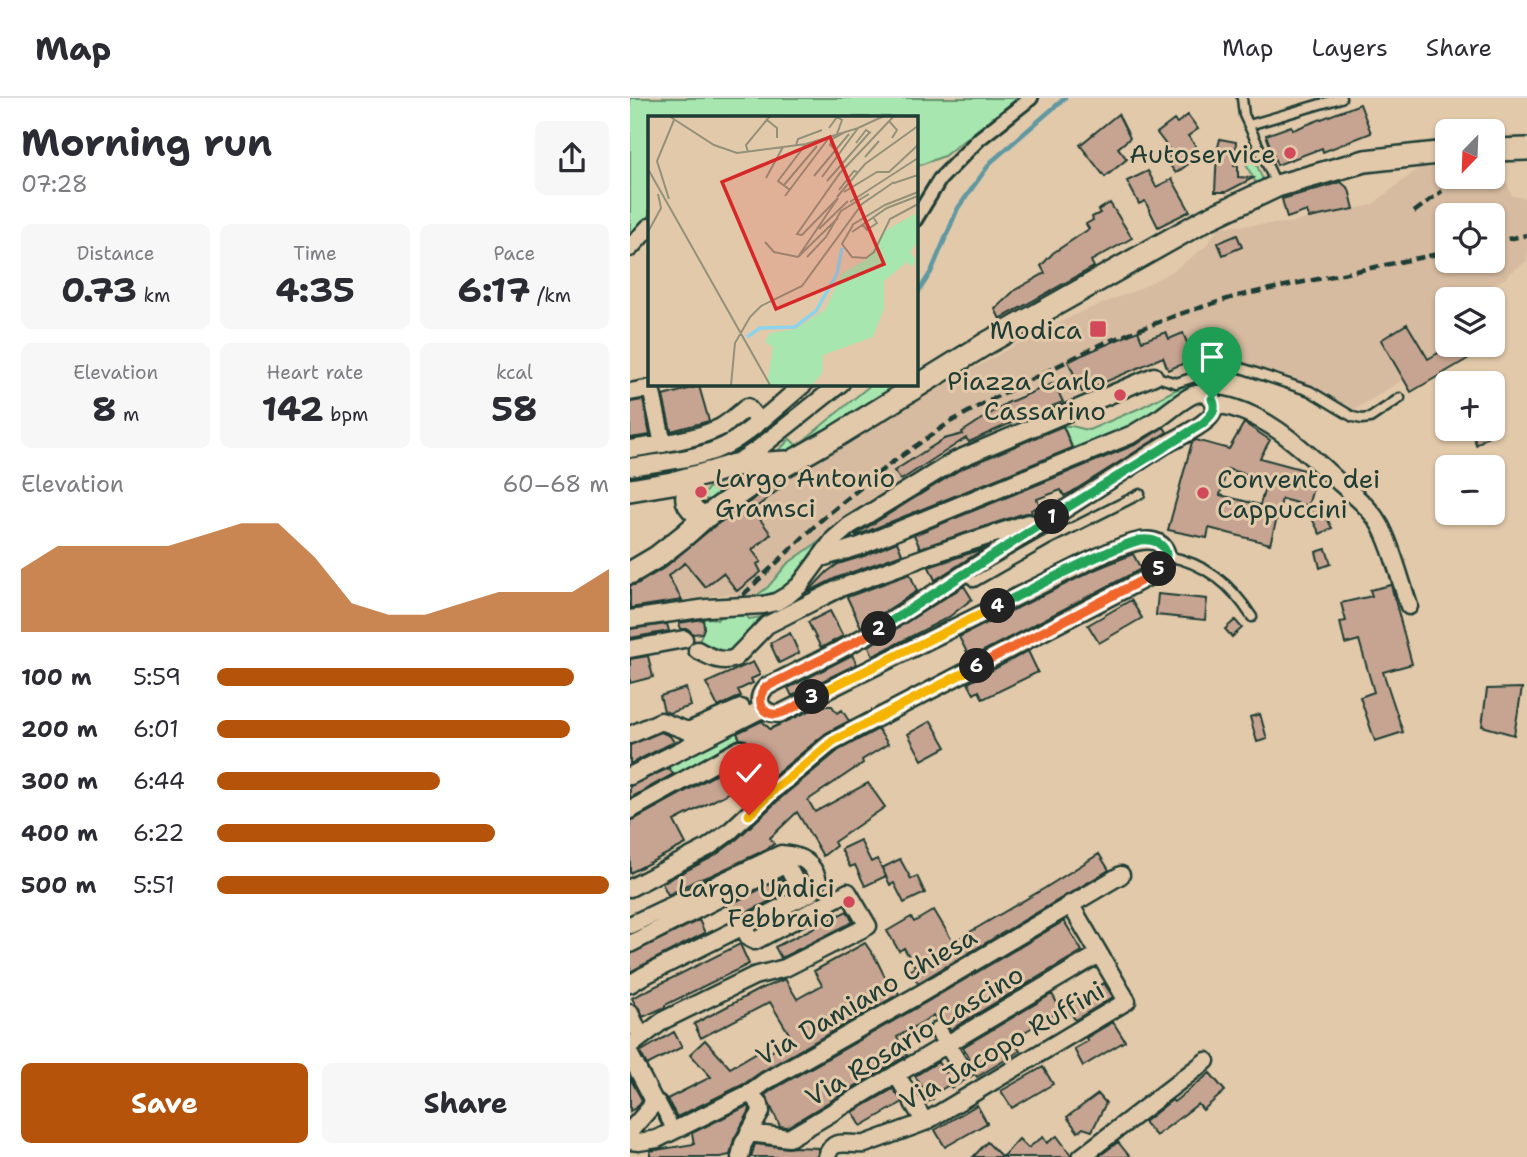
<!DOCTYPE html>
<meta charset="utf-8">
<style>
:root{--surface:#fff;--page:#f7f7f7;--text:#2b2b33;--muted:#7c7c81;--line:#e1e1e2;--accent:#b45309}
body{margin:0;font-family:"Shantell Sans",sans-serif;background:var(--page);color:var(--text);height:100vh;display:flex;flex-direction:column;font-size:26px;white-space:nowrap}
*{box-sizing:border-box;margin:0}
p{font-size:23px;color:var(--muted)}
.icon{flex:none;width:38px;height:38px;fill:none;stroke:currentColor;stroke-width:2;stroke-linecap:round;stroke-linejoin:round}
.map{position:relative;flex:1;overflow:hidden}
.side{display:flex;flex-direction:column;background:var(--surface);width:630px}
.side>*{flex:none}
.needle{width:46px;rotate:203deg}
.fabs{position:absolute;left:805px;top:21px;display:grid;gap:14px}
.fabs a{display:grid;place-items:center;width:70px;height:70px;border-radius:10px;background:var(--surface);box-shadow:0 2px 5px #0004;font-size:35px}
.pin{position:absolute;display:grid;place-items:center;width:60px;height:60px;color:#fff;margin:-72px -30px;border-radius:50% 50% 50% 0;rotate:-45deg;box-shadow:0 0 7px #0007}
.pin .icon{rotate:45deg}
.km{position:absolute;width:35px;height:35px;margin:-18px;border-radius:50%;background:#222;color:#fff;font-size:19px;line-height:35px;text-align:center}
.round{display:grid;place-items:center;flex:none;width:74px;height:74px;border-radius:10px;background:var(--page)}
.overview{display:flex;align-items:center;justify-content:space-between;height:119px;padding:0 21px}
h1{font-size:38px;font-weight:700;line-height:52px}
.metrics{display:grid;grid-template-columns:repeat(3,1fr);gap:10px;height:119px;padding:7px 21px}
.metrics div{display:grid;align-content:center;border-radius:10px;background:var(--page);text-align:center}
.metrics b{font-size:35px;font-weight:700}
.metrics small{font-size:19px;font-weight:400}
.metrics p{font-size:19px}
.chart{height:196px;padding:14px 21px}
.chart p{display:flex;justify-content:space-between}
.chart svg{width:100%;height:126px;margin-top:7px;fill:var(--accent);opacity:.7}
.action{display:flex;gap:14px;margin-top:auto;padding:14px 21px}
.action a{flex:1;height:80px;border-radius:10px;background:var(--accent);color:#fff;font-size:28px;font-weight:700;line-height:80px;text-align:center}
.action a+a{background:var(--page);color:var(--text)}
ul{padding:0 21px;list-style:none;font-size:23px}
li{display:grid;grid-template-columns:112px 84px 1fr;align-items:center;height:52px}
li i{height:18px;border-radius:9px;background:var(--accent)}
header{display:flex;align-items:center;gap:42px;box-sizing:border-box;height:98px;padding:0 35px;background:var(--surface);border-bottom:2px solid var(--line)}
header strong{font-size:33px}
nav{display:flex;gap:38px;margin-inline-start:auto;font-size:24px}
main{display:flex;flex:1;min-height:0}
.map>svg:first-child{display:block}
.built{fill:#d6bba0;fill-rule:evenodd}
.green{fill:#a7e6ae;stroke:#639271;stroke-width:2}
.lines{fill:none;stroke-linecap:round;stroke-linejoin:round}
.stream{stroke:#6098a2;stroke-width:4.5}
.building{fill:#c7a491;stroke:#1f3d34;stroke-width:2;fill-rule:evenodd}
.service-casing{stroke:#1f3d34;stroke-width:13}
.pedestrian-casing{stroke:#1f3d34;stroke-width:18}
.minor-casing{stroke:#1f3d34;stroke-width:21}
.tertiary-casing{stroke:#1f3d34;stroke-width:26}
.service{stroke:#e2c9aa;stroke-width:8}
.pedestrian{stroke:#e2c9aa;stroke-width:12}
.minor{stroke:#e2c9aa;stroke-width:16}
.tertiary{stroke:#e2c9aa;stroke-width:21}
.rail{stroke:#1f3d34;stroke-width:4.5;stroke-dasharray:10 5;stroke-linecap:butt}
.split-1-casing{stroke:#fff;stroke-width:14}
.split-2-casing{stroke:#fff;stroke-width:14}
.split-3-casing{stroke:#fff;stroke-width:14}
.split-4-casing{stroke:#fff;stroke-width:14}
.split-5-casing{stroke:#fff;stroke-width:14}
.split-6-casing{stroke:#fff;stroke-width:14}
.split-7-casing{stroke:#fff;stroke-width:14}
.split-8-casing{stroke:#fff;stroke-width:14}
.split-1{stroke:#22a559;stroke-width:9}
.split-2{stroke:#22a559;stroke-width:9}
.split-3{stroke:#f0652b;stroke-width:9}
.split-4{stroke:#f5b400;stroke-width:9}
.split-5{stroke:#22a559;stroke-width:9}
.split-6{stroke:#f0652b;stroke-width:9}
.split-7{stroke:#f5b400;stroke-width:9}
.split-8{stroke:#f5b400;stroke-width:9}
.poi-dot{fill:#d1495b;stroke:#e2c9aa;stroke-width:2.5}
.labels{text-anchor:middle;dominant-baseline:central;stroke-width:6;stroke-linejoin:round;paint-order:stroke}
.poi-label{font-size:26px;fill:#1f3d34;stroke:#e2c9aa;text-anchor:end}
.street-label{font-size:26px;fill:#1f3d34;stroke:#e2c9aa}
.inset-river{fill:none;stroke:#8bd4ec;stroke-width:3.5}
.inset-road{fill:none;stroke:#94917b;stroke-width:2}
.view{fill:#d62828;fill-opacity:0.15;stroke:#d62828;stroke-width:3.5}
.inset-edge{fill:none;stroke:#1f3d34;stroke-width:3.5}
</style>
<header>
<strong>Map</strong>
<nav><a>Map</a><a>Layers</a><a>Share</a></nav>
</header>
<main>
<section class="side">
<div class="overview"><div><h1>Morning run</h1><p>07:28</p></div><a class="round"><svg class="icon" aria-label="share" viewBox="0 0 24 24"><path d="M12 15V3M7 8l5-5 5 5M5 13v7h14v-7"/></svg></a></div>
<div class="metrics">
<div><p>Distance</p><b>0.73<small> km</small></b></div>
<div><p>Time</p><b>4:35</b></div>
<div><p>Pace</p><b>6:17<small> /km</small></b></div>
</div>
<div class="metrics">
<div><p>Elevation</p><b>8<small> m</small></b></div>
<div><p>Heart rate</p><b>142<small> bpm</small></b></div>
<div><p>kcal</p><b>58</b></div>
</div>
<div class="chart"><p><span>Elevation</span>60–68 m</p>
<svg viewBox="0 0 160 44" preserveAspectRatio="none"><path d="M0 44V22L10 14L20 14L30 14L40 14L50 10L60 6L70 6L80 18L90 34L100 38L110 38L120 34L130 30L140 30L150 30L160 22V44z"/></svg>
</div>
<ul>
<li><b>100 m</b>5:59<i style="width:91%"></i></li>
<li><b>200 m</b>6:01<i style="width:90%"></i></li>
<li><b>300 m</b>6:44<i style="width:57%"></i></li>
<li><b>400 m</b>6:22<i style="width:71%"></i></li>
<li><b>500 m</b>5:51<i style="width:100%"></i></li>
</ul>
<div class="action"><a>Save</a><a>Share</a></div>
</section>
<div class="map">
<svg width="897" height="1059" viewBox="0 0 897 1059">
<rect width="100%" height="100%" fill="#e2c9aa"/>
<filter id="ink" filterUnits="userSpaceOnUse"><feTurbulence type="fractalNoise" baseFrequency=".0143" numOctaves="2"/><feDisplacementMap in="SourceGraphic" scale="14" xChannelSelector="R" yChannelSelector="G"/><feConvolveMatrix kernelMatrix="1 2 1 2 8 2 1 2 1" color-interpolation-filters="sRGB"/></filter>
<g filter="url(#ink)">
<path class="built" d="M863 68H870L882 98 897 100V163L878 176 877 179 839 201H817V247H822L772 276 774 281 724 312 684 289 601 261 545 281 542 270 538 271 532 258 433 304 378 326 301 363 214 420 191 442 175 452 138 489 126 498 96 496 52 502 38 479 68 455 62 447 116 403 154 378 389 245 451 214 507 192 546 171 575 149 589 129 658 125 742 107 789 70 817 69V79H863ZM817 117H863V163H817Z"/>
<path class="green" d="M0 0H388L314 58 285 69V19H19V121L0 141Z
M615 44 618 45 634 85 627 87C620 73 609 60 615 44Z
M569 283 582 287H568L505 328 444 353 433 328C443 326 449 331 459 332L510 310 557 286Z
M243 285 272 286 148 363 144 357 160 341 167 348Z
M108 378 114 382C103 390 89 406 75 401L74 397 78 390 96 385Z
M191 442C173 463 159 499 126 498L138 489 157 466Z
M178 495 182 499 101 558 68 546 74 530 73 521 82 520 87 522 92 516 117 518 119 521C140 519 163 510 178 495Z
M105 631 112 645 45 681 37 667Z"/>
<g class="lines">
<path class="stream" d="M285 199 301 174 328 110 361 64 435 0"/>
</g>
<path class="building" d="M730 6 741 35 693 54 692 50 647 67 636 37 661 28 663 32Z
M488 16 500 40 488 50 497 61 475 79 450 47Z
M558 17 568 31 558 38 566 48 555 56 561 64 546 75 535 61 543 56 527 35 544 22 547 25Z
M590 41 606 44 604 68H608V79L623 80 596 94H585L587 53Z
M518 73 526 89 542 81 560 113 528 129 515 103 509 106 497 83Z
M711 84 719 91 724 111 679 120 677 113 657 120 652 101Z
M480 105 502 140 461 163 464 169 370 221 365 211 385 192 415 175 411 168 423 155 459 131 456 126 463 122 462 119 470 115 468 112Z
M607 137 612 149 593 157 588 145Z
M777 226 798 261 822 247H841L846 256 781 294 751 242Z
M508 233 512 243 536 234 539 241 553 235 564 261 538 272 533 259 452 294 438 263Z
M424 285 433 304 394 319 339 344 336 340 271 382 264 373 314 341 333 336 332 334 377 305Z
M69 288 79 323 41 333 33 298Z
M13 302 20 337 0 340V304Z
M614 325 640 342 630 360 674 372 677 375 673 387 683 390 678 408 652 401 640 446 579 430 577 440 538 432 562 344 566 342 599 351ZM597 371 637 382 630 407 590 397Z
M433 328 442 350 226 438 225 437 331 371Z
M534 329 537 334 440 395 434 398 431 392 407 401 410 408 401 412 402 415H395L290 450 284 437 507 346Z
M842 331H860L857 339 846 347Z
M151 385 153 388 123 412 141 436 122 452 131 464 127 466 131 474 107 493 93 475 75 489 55 465 38 478 52 502 0 510V488L7 486 34 470 82 430 128 398Z
M690 407 702 430 690 436 678 413Z
M267 444 272 456 206 480 178 494 197 474 208 466 234 458Z
M355 450 305 482 299 469Z
M696 451 701 466 690 470 686 454Z
M503 456 511 471 340 560 329 539 464 472Z
M280 476 287 493 231 529 217 499Z
M761 487 782 566 753 574 773 634 745 643 730 599 744 594 729 542 715 546 710 524 716 523 711 505 742 498 740 492Z
M334 488 342 501 319 519 243 558 239 548Z
M528 496 577 501 575 522 526 517Z
M501 502 512 520 469 545 458 527Z
M200 513 213 538 191 550 178 524Z
M73 521 74 530 72 535 63 536 58 531H51L49 525Z
M605 522 612 530 602 539 595 531Z
M37 526 39 533 0 540V531Z
M160 535 169 555 149 565 140 545Z
M398 553 408 574 353 601 349 593 344 596 338 585Z
M222 557 227 566 162 598 158 590Z
M18 558 23 579 0 585V561Z
M123 564 130 577 121 581 123 585 108 592 111 598 88 609 76 585Z
M56 590 61 608 39 615 34 613 30 598Z
M892 590 884 637 852 628 857 591Z
M190 608H202L207 615 212 612 219 623 196 635 139 682 135 676 44 723 56 746 0 775V722L5 721 116 660 119 656V647L116 642 110 641 107 635 132 623 140 631Z
M630 616 637 641 627 644 620 619Z
M301 623 316 649 292 662 278 636Z
M248 631 258 646 232 662 233 665 178 702 185 714 238 685 255 709 204 744 206 748 193 758 167 714 140 740 144 746 133 753 80 778 67 782 38 797 32 785 83 759 106 742 153 698 209 652Z
M31 634 40 638 44 644 0 666V647Z
M39 670 43 676 0 700V688Z
M230 742 241 764 247 761 256 778 235 788 225 767 220 769 211 751Z
M469 756 479 772 288 885 280 872 285 869 274 850 269 853 257 833 281 819 284 824 304 812 323 844 415 790Z
M270 761 281 781 287 778 295 795 274 805 264 785 260 787 252 770Z
M152 780 159 794 103 821 97 808Z
M217 813 223 824 151 860 145 849Z
M69 822 75 835 0 874V856Z
M434 823 452 853 320 932 317 926 312 923 307 922 304 917 267 939 277 957 157 1029 150 1028 135 997 142 992 295 905Z
M235 845 246 861 257 883 261 881 269 896 131 974 114 986 47 1019 37 1001 81 979 60 956 75 942 100 970 134 950 137 956 159 943 158 941 161 939 140 904 71 940 64 926 128 892 155 881 167 901 192 887 184 873Z
M110 846 119 866 35 907V909L13 919 9 910 5 906 2 900Z
M474 885 483 899 445 922 437 907Z
M422 896 431 912 383 941 390 953 347 979 345 976 322 990 319 987 301 998 303 1001 296 1005 287 995V991L292 989 285 978 308 964 315 975 320 972 325 975H334L338 970 339 965V959L333 949Z
M483 924 495 943 453 968 444 951 458 943 456 940Z
M44 934 52 949 17 967 10 954Z
M413 969 423 986 382 1010 371 993Z
M580 975 595 993 573 1012 568 1006 526 1038 514 1024 542 1002 544 1004Z
M0 980 12 1002 7 1009 0 1013Z
M263 991 273 1004 231 1028 223 1014Z
M468 996 476 1005 462 1033 453 1030 448 1034 437 1019Z
M347 1007 357 1025 315 1049 305 1032Z
M117 1008 120 1012 104 1041 100 1057 90 1059H20V1053L64 1046 62 1035Z
M427 1038 441 1057V1059H343L357 1044 372 1059 389 1041 398 1050 413 1039 417 1045Z
M488 1044 500 1059H468Z
M125 1046 158 1050 165 1049 189 1050 187 1059H121Z"/>
<g class="lines">
<defs>
<path id="service" d="M612 0 614 17 647 88
M619 27 711 0
M524 278 546 285 602 267 680 293 723 319 732 321 740 320 770 300
M537 458C575 465 601 486 622 519
M335 475 344 484 416 443 510 396"/>
<path id="pedestrian" d="M285 122 310 81 349 41 401 0
M23 1001 29 1004 44 1033"/>
<path id="minor" d="M0 150 19 129
M0 294 21 290 33 346
M585 306C634 312 675 353 710 385 725 398 740 410 750 427 762 448 771 485 779 508
M0 351C26 347 68 341 91 329 100 324 108 316 117 309L129 323
M105 366 128 351 211 285
M0 369C30 364 75 361 102 344 128 328 151 305 175 285
M0 521 77 510 133 507 146 504 158 497 170 487 204 441 219 428 326 362 524 278
M0 551 54 541
M67 552C79 558 92 566 105 560L137 527 210 490 306 455 398 425 402 426
M0 637 31 623 58 633 111 610
M0 678 132 611
M0 712 110 651
M152 758 173 799
M0 790 77 750 99 734 146 690 203 643 526 475C533 468 540 459 534 450 520 430 475 456 459 463L149 616C132 615 123 603 136 589L204 555 248 531 535 347C549 339 566 332 578 321 592 308 580 290 563 297 552 302 541 312 531 319 522 325 512 330 503 336L230 448 191 460
M0 827 151 756C170 757 183 764 188 783L182 794 13 878 0 886
M0 846 156 766
M0 915 11 939
M308 932 329 966
M0 948 34 922 124 878 155 870 238 828 218 794 125 843 119 840 113 828
M0 957 23 1001 21 1009 0 1033
M266 976 277 994
M283 1005 295 1024
M119 1035 159 1040 469 856
M0 1043 9 1044 27 1041 120 995 136 983 290 896 491 777
M110 1059 113 1046 131 1014 130 1007 120 995
M197 1059C202 1038 219 1048 235 1046L295 1024 497 903 440 806
M451 1059 576 963"/>
<path id="tertiary" d="M863 52 897 51
M63 380C52 400 55 408 74 420
M0 392 42 385 83 374 104 367 156 364
M0 475 27 459 55 437 74 420 121 387 205 339 357 245 577 121 647 88 735 63 817 54"/>
</defs>
<use href="#service" class="service-casing"/>
<use href="#pedestrian" class="pedestrian-casing"/>
<use href="#minor" class="minor-casing"/>
<use href="#tertiary" class="tertiary-casing"/>
<use href="#service" class="service"/>
<use href="#pedestrian" class="pedestrian"/>
<use href="#minor" class="minor"/>
<use href="#tertiary" class="tertiary"/>
<path class="rail" d="M784 114 812 93
M863 144 897 137
M113 497 190 423 257 368 320 324 366 299 471 246 550 216 607 198 817 154"/>
</g>
</g>
<g class="lines" filter="url(#ink)">
<defs>
<path id="split-1" d="M422 419 572 326C581 318 588 312 582 301"/>
<path id="split-2" d="M249 531 422 419"/>
<path id="split-3" d="M182 599C172 604 158 615 147 616 130 618 126 599 136 589L204 555 249 531"/>
<path id="split-4" d="M182 599 368 508"/>
<path id="split-5" d="M368 508C402 491 436 472 471 457 484 452 497 445 511 442 520 441 530 443 535 452 538 459 534 466 529 471"/>
<path id="split-6" d="M347 568 526 475 529 471"/>
<path id="split-7" d="M169 672 203 643 347 568"/>
<path id="split-8" d="M119 717 146 690 169 672"/>
</defs>
<use href="#split-1" class="split-1-casing"/>
<use href="#split-2" class="split-2-casing"/>
<use href="#split-3" class="split-3-casing"/>
<use href="#split-4" class="split-4-casing"/>
<use href="#split-5" class="split-5-casing"/>
<use href="#split-6" class="split-6-casing"/>
<use href="#split-7" class="split-7-casing"/>
<use href="#split-8" class="split-8-casing"/>
<use href="#split-1" class="split-1"/>
<use href="#split-2" class="split-2"/>
<use href="#split-3" class="split-3"/>
<use href="#split-4" class="split-4"/>
<use href="#split-5" class="split-5"/>
<use href="#split-6" class="split-6"/>
<use href="#split-7" class="split-7"/>
<use href="#split-8" class="split-8"/>
</g>
<g class="poi-dot">
<circle cx="660" cy="55" r="7"/>
<rect x="459" y="222" width="18" height="18" rx="3.5"/>
<circle cx="490" cy="297" r="7"/>
<circle cx="71" cy="394" r="7"/>
<circle cx="573" cy="395" r="7"/>
<circle cx="219" cy="804" r="7"/>
</g>
<g class="labels">
<g class="poi-label">
<text x="646" y="55">Autoservice</text>
<text x="452" y="231">Modica</text>
<text x="476" y="282">Piazza Carlo<tspan x="476" dy="30">Cassarino</tspan></text>
<text x="85" y="379" text-anchor="start">Largo Antonio<tspan x="85" dy="30">Gramsci</tspan></text>
<text x="587" y="380" text-anchor="start">Convento dei<tspan x="587" dy="30">Cappuccini</tspan></text>
<text x="205" y="789">Largo Undici<tspan x="205" dy="30">Febbraio</tspan></text>
</g>
<g class="street-label">
<text transform="translate(236 898) rotate(-30)">Via Damiano Chiesa</text>
<text transform="translate(284 937) rotate(-31)">Via Rosario Cascino</text>
<text transform="translate(372 947) rotate(-30)">Via Jacopo Ruffini</text>
</g>
</g>
<g transform="translate(18 18)">
<rect width="270" height="270" fill="#e2c9aa"/>
<path d="M269 97V127L262 136 268 144 264 151 259 146 236 165V192L225 221 175 239 174 257 164 269H119L125 231 117 226 122 217 148 213 177 194 195 157 219 143 235 116Z" fill="#a7e6ae"/>
<path class="inset-river" d="M99 221 112 212 147 211 168 195 189 158 194 132"/>
<path class="inset-road" d="M21 0 66 29 89 37 158 28 210 12 174 61M119 4 129 12V22M241 5 249 14 244 22M181 12 189 1 194 4 189 18M210 12 236 0M208 27 218 14 223 17M148 29 150 23 174 14M188 34 182 29 184 23 197 16M100 36 98 29 122 0M217 41 231 25M0 53 122 269M166 60 201 18M118 62 135 31M179 65 222 16M246 67 270 59M136 69 169 30M142 74 130 65 158 28M191 74 206 55 209 56M196 76 229 56H241L270 29M137 80 183 19M189 81 217 48 270 10M21 83 9 45 26 4M202 86 270 42M190 102 150 141 190 82 154 119 149 118 192 57 246 0M214 108 219 114 229 107 225 101M204 109 237 89 270 76M205 109 194 128 204 141 218 142 226 136 242 103 270 88M171 113 200 85M0 116 13 92 10 78M204 116 239 92 270 80M117 126 126 136 150 141M159 141 178 121 193 95 221 78M83 269 87 227 102 201 113 190 154 170 214 88 246 66"/>
<path class="view" d="M182 21 236 148 128 193 74 66Z"/>
<rect width="270" height="270" class="inset-edge"/>
</g>
</svg>
<div class="fabs">
<a><svg class="needle" viewBox="-14 -14 28 28"><path d="M0-13l5 13h-10z" fill="#e53935"/><path d="M0 13l5-13h-10z" fill="#7c7c81"/></svg></a>
<a><svg class="icon" aria-label="locate" viewBox="0 0 24 24"><circle cx="12" cy="12" r="6"/><path d="M12 2v4M12 18v4M2 12h4M18 12h4"/></svg></a>
<a><svg class="icon" aria-label="layers" viewBox="0 0 24 24"><path d="M12 4l9 5-9 5-9-5zM3 14l9 5 9-5"/></svg></a>
<a>+</a>
<a>−</a>
</div>
<div class="pin" style="left:582px;top:301px;background:#1e9e55"><svg class="icon" aria-label="arrive" viewBox="0 0 24 24"><path d="M6 21V4h12l-3 4 3 4H6"/></svg></div>
<div class="pin" style="left:119px;top:717px;background:#d93025"><svg class="icon" aria-label="check" viewBox="0 0 24 24"><path d="M5 12l5 5 9-10"/></svg></div>
<b class="km" style="left:422px;top:419px">1</b>
<b class="km" style="left:249px;top:531px">2</b>
<b class="km" style="left:182px;top:599px">3</b>
<b class="km" style="left:368px;top:508px">4</b>
<b class="km" style="left:529px;top:471px">5</b>
<b class="km" style="left:347px;top:568px">6</b>
</div>
</main>
